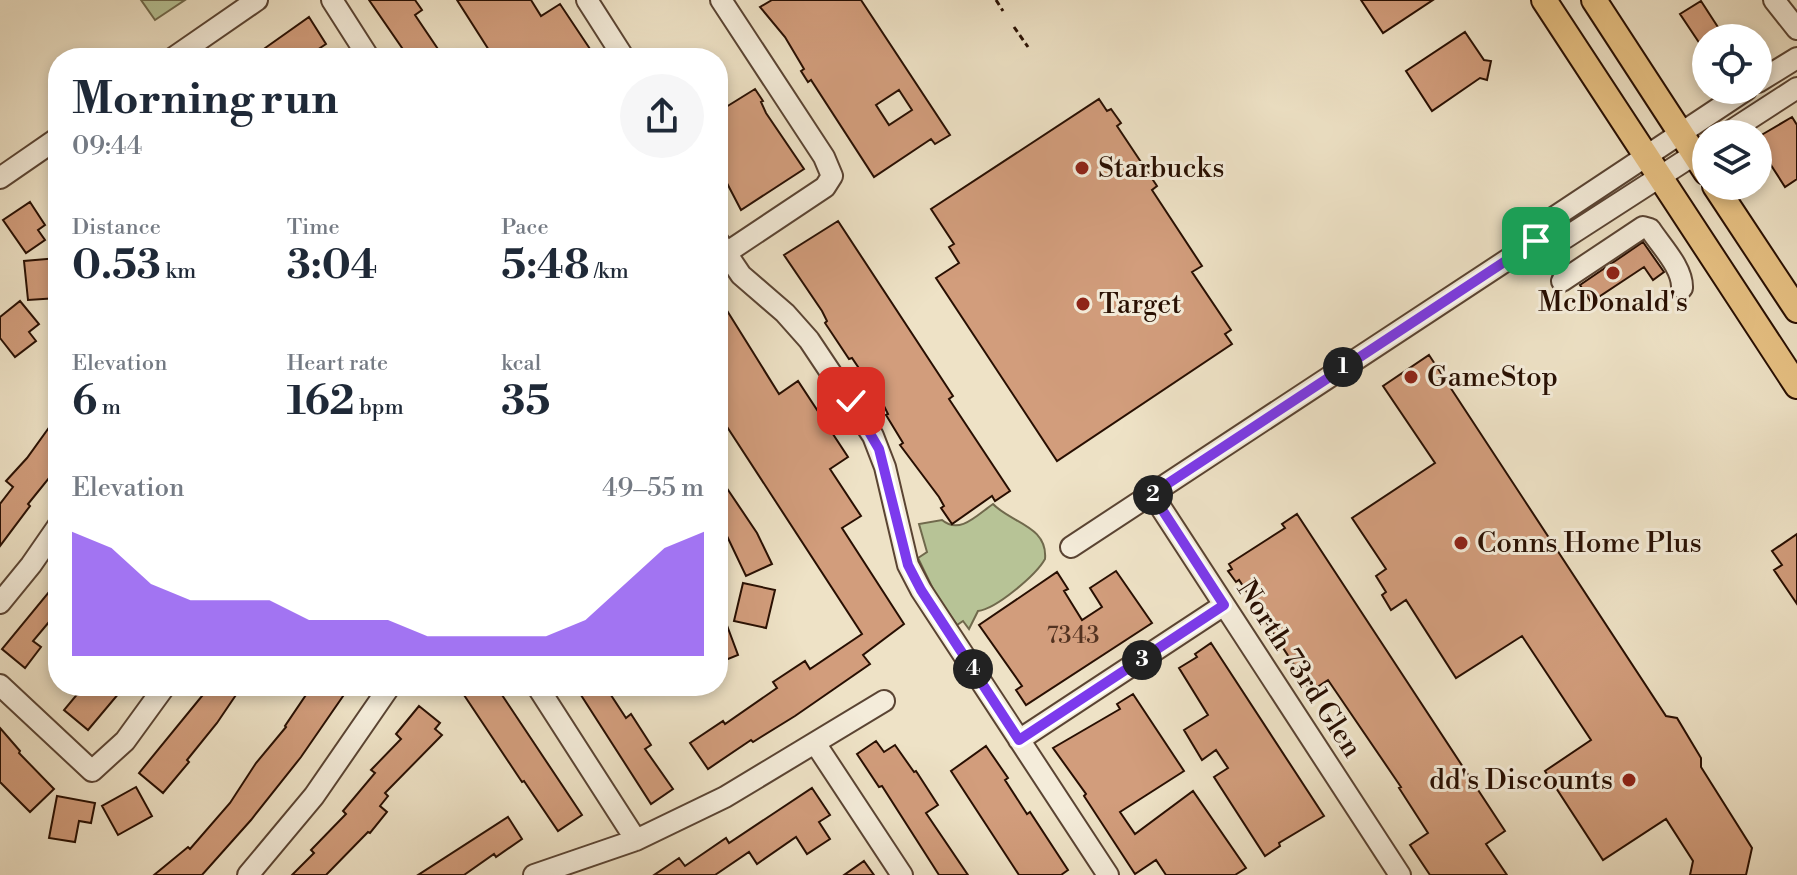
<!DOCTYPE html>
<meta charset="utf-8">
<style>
:root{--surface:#fff;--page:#f6f6f7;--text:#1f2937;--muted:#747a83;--accent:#7c3aed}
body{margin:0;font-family:"Libre Bodoni",serif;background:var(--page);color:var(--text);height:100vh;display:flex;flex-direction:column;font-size:30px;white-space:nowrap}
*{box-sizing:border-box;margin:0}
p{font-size:26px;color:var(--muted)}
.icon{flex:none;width:44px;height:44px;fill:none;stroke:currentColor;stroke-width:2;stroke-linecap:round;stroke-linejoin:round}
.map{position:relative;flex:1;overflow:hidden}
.side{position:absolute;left:48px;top:48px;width:680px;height:648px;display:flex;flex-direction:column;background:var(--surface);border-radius:32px;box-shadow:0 4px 12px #0003}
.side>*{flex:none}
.tools{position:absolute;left:1692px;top:24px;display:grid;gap:16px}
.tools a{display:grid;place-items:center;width:80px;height:80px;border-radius:50%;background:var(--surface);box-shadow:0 4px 12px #0003;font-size:40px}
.pin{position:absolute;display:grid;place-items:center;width:68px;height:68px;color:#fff;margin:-34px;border-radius:16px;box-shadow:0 4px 12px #0006}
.km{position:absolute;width:40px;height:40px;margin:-20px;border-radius:50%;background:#222;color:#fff;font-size:22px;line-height:40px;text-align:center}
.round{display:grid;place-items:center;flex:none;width:84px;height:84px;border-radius:42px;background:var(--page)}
.overview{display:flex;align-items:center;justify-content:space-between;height:136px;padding:0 24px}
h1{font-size:44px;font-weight:800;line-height:60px}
.metrics{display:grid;grid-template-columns:repeat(3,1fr);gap:12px;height:136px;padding:8px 24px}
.metrics div{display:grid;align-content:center}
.metrics b{font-size:40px;font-weight:800}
.metrics small{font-size:22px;font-weight:400}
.metrics p{font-size:22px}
.chart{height:224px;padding:16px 24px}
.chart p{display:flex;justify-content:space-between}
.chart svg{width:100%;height:144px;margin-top:8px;fill:var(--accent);opacity:.7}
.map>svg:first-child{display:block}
.green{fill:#b7c396;stroke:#70694c;stroke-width:2}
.building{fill:#d29d7c;stroke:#280f02;stroke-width:2;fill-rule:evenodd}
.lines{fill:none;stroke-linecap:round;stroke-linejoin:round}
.minor-casing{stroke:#5a4433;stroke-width:24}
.major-casing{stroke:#280f02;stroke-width:28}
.path{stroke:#280f02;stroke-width:3;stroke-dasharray:6 4;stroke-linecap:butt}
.minor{stroke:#f4ecda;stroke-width:20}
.major{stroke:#e7c183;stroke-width:24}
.route-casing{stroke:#fff;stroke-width:16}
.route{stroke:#7c3aed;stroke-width:10}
.poi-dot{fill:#8f2418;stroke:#f4ecda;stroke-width:3}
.labels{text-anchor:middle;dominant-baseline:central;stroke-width:6;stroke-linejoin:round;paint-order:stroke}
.number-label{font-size:24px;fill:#523220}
.poi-label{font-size:28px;fill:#280f02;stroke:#f4ecda;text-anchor:start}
.street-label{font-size:28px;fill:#280f02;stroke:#f4ecda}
</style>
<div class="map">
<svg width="1797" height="875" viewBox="0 0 1797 875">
<rect width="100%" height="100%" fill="#eee2c6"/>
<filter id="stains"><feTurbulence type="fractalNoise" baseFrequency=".0025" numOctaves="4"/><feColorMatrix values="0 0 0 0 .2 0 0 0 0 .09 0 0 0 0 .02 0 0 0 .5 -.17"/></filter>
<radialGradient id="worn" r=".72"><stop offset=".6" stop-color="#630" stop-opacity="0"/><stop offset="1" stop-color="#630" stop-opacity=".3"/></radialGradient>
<path class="green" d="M141 0H185L155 20Z
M993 504C1011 523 1048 526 1045 559 1036 575 996 609 978 611L969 629 963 621 957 625 935 593 918 558 927 552 919 524 942 520C960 535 977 515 993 504Z"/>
<path class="building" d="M369 0H415L422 10 415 15 444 58H409Z
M457 0H531L541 16 560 4 596 58H494Z
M772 0H861L950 135 935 144 931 139 874 177 811 80 808 82 801 71 804 69 785 37 760 7ZM899 90 912 110 889 125 876 105Z
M1361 0H1433L1383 33Z
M1701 1 1725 38H1706V53L1680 14Z
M309 17 326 44 305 58H251Z
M1465 32 1484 60 1491 61 1487 80 1480 78 1432 111 1406 71Z
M755 89 763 101 761 102 766 113 804 169 741 210 718 166V112Z
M1099 99 1107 111 1111 109 1121 123 1117 126 1157 186 1152 190 1202 266 1192 272 1231 330 1225 334 1232 344 1057 461 936 278 959 263 949 247 954 244 931 209Z
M1792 117 1797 125V179L1785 187 1767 159 1758 143V137Z
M30 202 45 225 38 230 45 240 26 253 3 220Z
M838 221 953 396 949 399 1010 491 995 501 992 496 952 524 941 508 944 506 939 497 900 445 903 443 886 415 888 414 883 404 852 358 849 359 825 323 827 321 822 311 784 255Z
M1643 242 1664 272 1653 280 1644 267 1591 302 1580 285Z
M58 258V298L28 300 24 261Z
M20 301 39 324 29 332 36 341 15 357 0 338V317Z
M726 309 779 394 798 381 848 457 830 469 861 516 842 528 904 624 863 655 870 664 795 716 753 742 751 740 708 769 690 743 723 721 725 724 777 688 773 682 805 661 810 669 862 634 718 413V315Z
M1429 355 1666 716 1677 718 1701 758V767L1752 848 1746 875H1690L1693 861 1666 819 1603 860 1545 771 1591 740 1522 636 1456 678 1406 600 1391 610 1382 595 1386 592 1376 576 1386 569 1352 518 1435 463 1383 386Z
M58 415V467L28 504 30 506 0 546V504L13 487 6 481 27 458Z
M718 475 757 533 772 564 746 576 726 534 723 536 718 529Z
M1297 514 1505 831 1486 844 1507 875H1430L1410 845 1428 833 1399 788 1401 787 1328 680 1311 691 1239 580 1236 582 1228 571 1232 569 1229 564 1285 528 1282 524Z
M1797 534V604L1774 570 1782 565 1772 551Z
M1116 571 1152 623 1026 705 1016 690 1022 686 979 625 1057 572 1068 589 1064 591 1082 620 1102 607 1090 588Z
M58 581V629L49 622 33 641 41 647 25 668 2 649Z
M743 583 775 590 766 628 734 621Z
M719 604 738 655 718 663V605Z
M1211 643 1324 816 1279 843 1280 846 1265 856 1214 777 1228 768 1216 750 1202 760 1184 730 1208 715 1179 668 1197 657 1195 654Z
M84 686H125L88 730 64 710Z
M206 686H242L217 723 187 760 189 762 163 793 139 773 202 696 200 694Z
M312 686H350L301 757 251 820 202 875H154L188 847 190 849 230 803 256 763 286 727 285 726Z
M458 686H496L582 815 558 831 524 781 522 782Z
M587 686H605L626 718 631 714 651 745 645 749 673 789 651 804 579 692Z
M1133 694 1184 771 1120 812 1135 834 1193 791 1246 868 1235 875H1166L1156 860 1135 874 1084 796 1086 794 1053 748 1120 709 1117 704Z
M419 706 440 723 435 729 442 735 385 793 388 796 380 806 387 812 370 833 368 832 326 875H292L314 853 311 850 346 814 343 811 375 773 371 770 401 739 396 734Z
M0 728 20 751 19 753 54 789 30 812 0 782Z
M876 741 884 752 895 745 914 772 916 771 938 805 926 813 968 875H939L882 786 879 787 857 754Z
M986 746 1008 778 1005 780 1027 814 1030 812 1068 870 1061 875H1019L951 771Z
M136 787 152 816 118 835 102 806Z
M812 788 830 815 819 822 830 839 807 854 796 837 757 864 749 852 715 875H654L679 858 685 866 726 838 729 843Z
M57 796 95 803 91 823 79 821 75 842 49 838Z
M508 817 522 839 496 857 494 854 464 875H418Z
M864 861 874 875H844Z"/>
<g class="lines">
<defs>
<path id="minor" d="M332 0 369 58
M587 0 624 58
M721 0 824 157 832 176 825 187 726 253
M1774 0 1797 29
M173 58 257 0
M1758 82 1797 58
M1726 134 1797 88
M0 178 58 138
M718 241 741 275 785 313 809 340 873 436 885 467 908 565 921 590 1108 875
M1536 241 1565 238 1706 147
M1562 281 1643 227 1650 229C1661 246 1683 268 1682 288
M1152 494 1400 875
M1071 547 1536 241 1553 218 1746 90
M0 603 31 565 58 526
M0 685 92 771 125 741 165 686
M537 686 636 840
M1019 740 1224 605
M815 743 902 875
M248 875 314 796 390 686
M534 875 636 840 725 797 884 701"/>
<path id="major" d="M1544 0 1797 386
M1594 0 1706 172
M1715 186 1797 310"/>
</defs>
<use href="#minor" class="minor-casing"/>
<use href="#major" class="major-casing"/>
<path class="path" d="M996 0 1003 11
M1014 27 1028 47"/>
<use href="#minor" class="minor"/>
<use href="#major" class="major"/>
</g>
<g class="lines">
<defs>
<path id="route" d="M851 401 879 449 908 565 921 590 1019 740 1224 605 1152 494 1536 241"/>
</defs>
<use href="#route" class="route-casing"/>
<use href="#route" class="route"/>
</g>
<g class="poi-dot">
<circle cx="1082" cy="168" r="8"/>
<circle cx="1613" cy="273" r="8"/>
<circle cx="1083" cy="304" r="8"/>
<circle cx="1411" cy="377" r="8"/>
<circle cx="1461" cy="543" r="8"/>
<circle cx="1629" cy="780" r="8"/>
</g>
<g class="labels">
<g class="number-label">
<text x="1073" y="636">7343</text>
</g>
<g class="poi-label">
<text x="1098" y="168">Starbucks</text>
<text x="1613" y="302" text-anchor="middle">McDonald's</text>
<text x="1099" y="304">Target</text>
<text x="1427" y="377">GameStop</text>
<text x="1477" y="543">Conns Home Plus</text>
<text x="1613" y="780" text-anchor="end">dd's Discounts</text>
</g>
<g class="street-label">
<text transform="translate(1299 669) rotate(57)">North 73rd Glen</text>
</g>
</g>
<rect width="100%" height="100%" filter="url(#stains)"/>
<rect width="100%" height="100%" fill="url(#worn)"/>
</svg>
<div class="tools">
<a><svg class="icon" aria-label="locate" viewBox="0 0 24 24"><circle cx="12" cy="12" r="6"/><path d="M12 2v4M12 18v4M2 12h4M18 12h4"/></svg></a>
<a><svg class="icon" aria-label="layers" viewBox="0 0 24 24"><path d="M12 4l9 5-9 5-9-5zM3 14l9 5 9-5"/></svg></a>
</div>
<div class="pin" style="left:1536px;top:241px;background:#1e9e55"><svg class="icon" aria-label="arrive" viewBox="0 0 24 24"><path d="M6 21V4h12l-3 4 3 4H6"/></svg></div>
<div class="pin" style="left:851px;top:401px;background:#d93025"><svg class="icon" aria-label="check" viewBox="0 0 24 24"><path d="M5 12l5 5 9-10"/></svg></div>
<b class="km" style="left:1343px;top:367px">1</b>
<b class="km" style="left:1153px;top:495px">2</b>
<b class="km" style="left:1142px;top:660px">3</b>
<b class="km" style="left:973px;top:669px">4</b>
<section class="side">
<div class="overview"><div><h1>Morning run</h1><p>09:44</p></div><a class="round"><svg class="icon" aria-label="share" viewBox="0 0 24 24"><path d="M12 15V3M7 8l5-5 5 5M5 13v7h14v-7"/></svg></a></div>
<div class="metrics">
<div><p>Distance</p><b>0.53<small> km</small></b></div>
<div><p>Time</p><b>3:04</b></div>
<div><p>Pace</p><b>5:48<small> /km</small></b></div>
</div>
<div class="metrics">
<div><p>Elevation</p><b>6<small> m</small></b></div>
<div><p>Heart rate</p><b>162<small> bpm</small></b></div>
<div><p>kcal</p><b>35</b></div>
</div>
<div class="chart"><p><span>Elevation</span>49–55 m</p>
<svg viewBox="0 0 160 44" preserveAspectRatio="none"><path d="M0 44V6L10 11L20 22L30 27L40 27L50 27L60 33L70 33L80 33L90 38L100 38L110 38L120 38L130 33L140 22L150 11L160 6V44z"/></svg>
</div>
</section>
</div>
